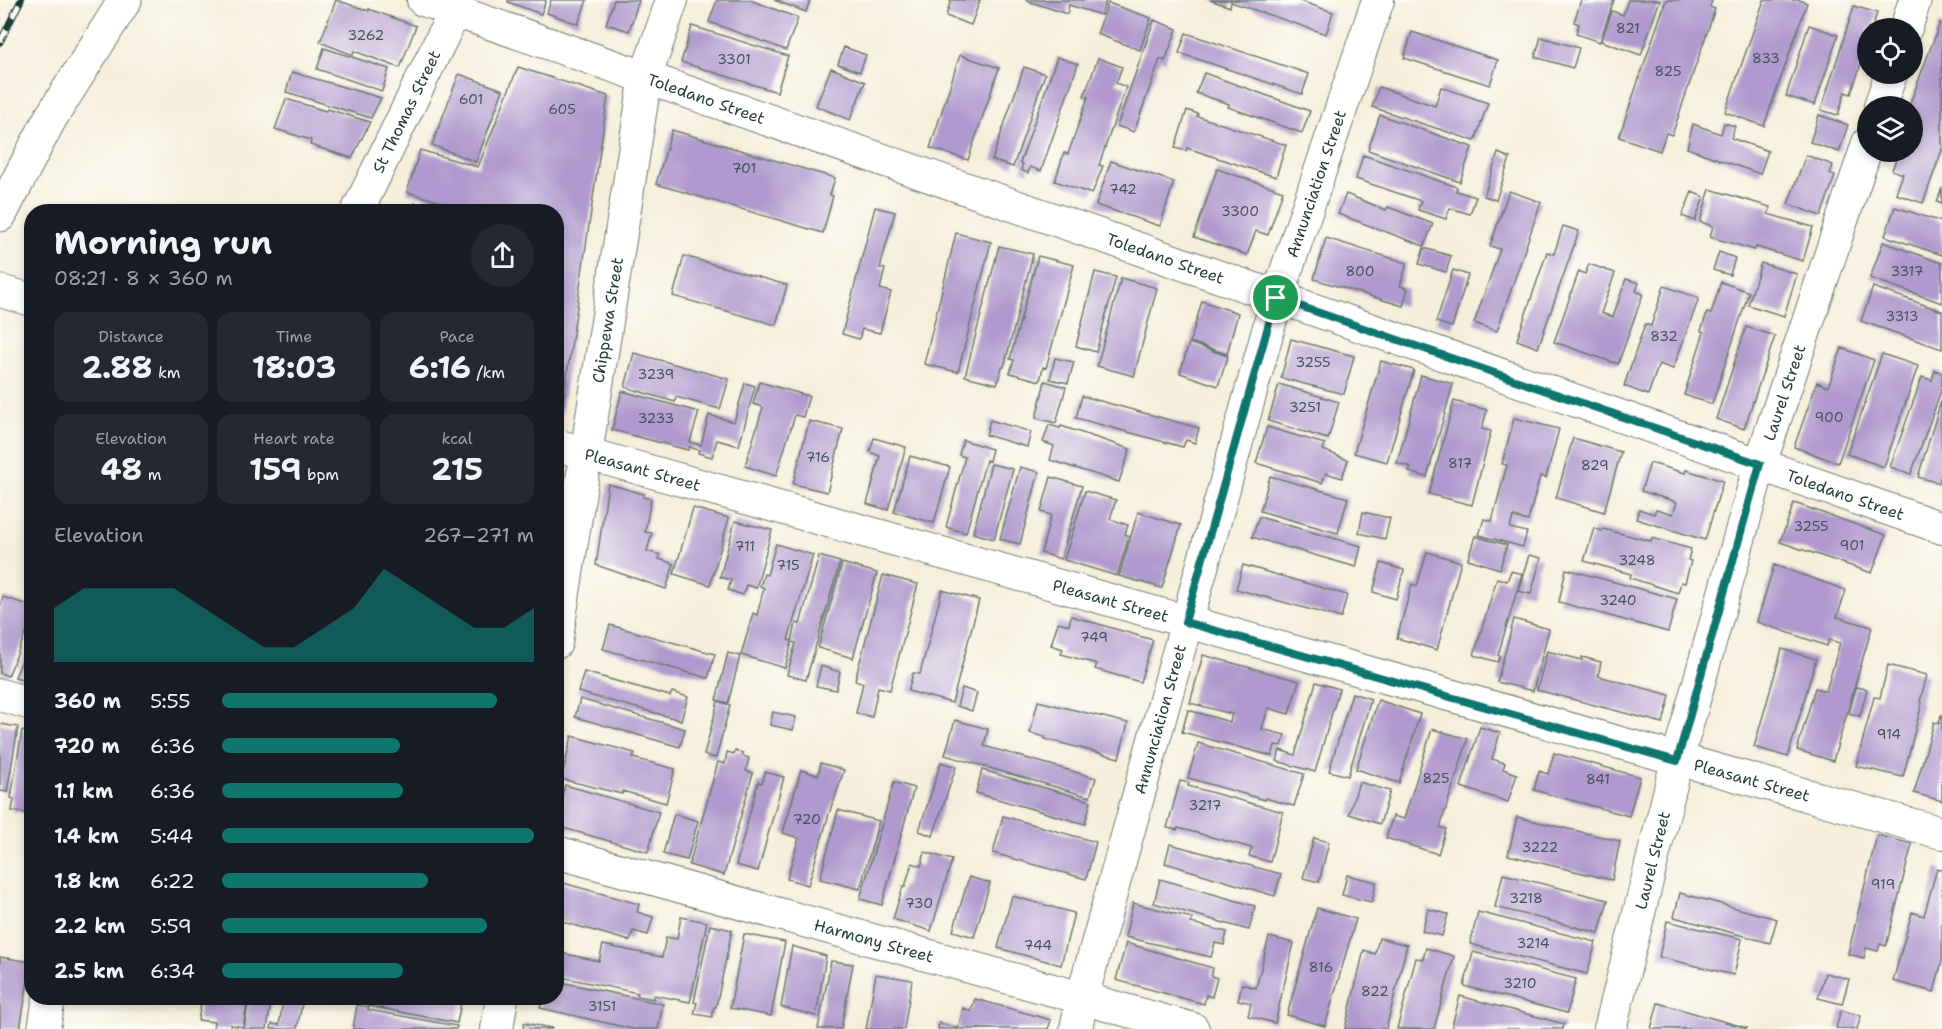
<!DOCTYPE html>
<meta charset="utf-8">
<style>
:root{--surface:#171b24;--page:#242831;--text:#f1f3f6;--muted:#9ea1a6;--accent:#0f766e}
body{margin:0;font-family:"Shantell Sans",sans-serif;background:var(--page);color:var(--text);height:100vh;display:flex;flex-direction:column;font-size:22px;white-space:nowrap}
*{box-sizing:border-box;margin:0}
p{font-size:20px;color:var(--muted)}
.icon{flex:none;width:33px;height:33px;fill:none;stroke:currentColor;stroke-width:2;stroke-linecap:round;stroke-linejoin:round}
.map{position:relative;flex:1;overflow:hidden}
.side{position:absolute;left:24px;top:204px;width:540px;height:801px;display:flex;flex-direction:column;background:var(--surface);border-radius:24px;box-shadow:0 3px 9px #0003}
.side>*{flex:none}
.tools{position:absolute;left:1857px;top:18px;display:grid;gap:12px}
.tools a{display:grid;place-items:center;width:66px;height:66px;border-radius:50%;background:var(--surface);box-shadow:0 3px 9px #0003;font-size:30px}
.pin{position:absolute;display:grid;place-items:center;width:51px;height:51px;color:#fff;margin:-26px;border:3px solid #fff;border-radius:50%;box-shadow:0 2px 6px #0007}
.round{display:grid;place-items:center;flex:none;width:63px;height:63px;border-radius:32px;background:var(--page)}
.head{display:flex;align-items:center;justify-content:space-between;height:102px;padding:0 30px}
h1{font-size:33px;font-weight:700;line-height:45px}
.stats{display:grid;grid-template-columns:repeat(3,1fr);gap:9px;height:102px;padding:6px 30px}
.stats div{display:grid;align-content:center;border-radius:15px;background:var(--page);text-align:center}
.stats b{font-size:30px;font-weight:700}
.stats small{font-size:16px;font-weight:400}
.stats p{font-size:16px}
.chart{height:168px;padding:12px 30px}
.chart p{display:flex;justify-content:space-between}
.chart svg{width:100%;height:108px;margin-top:6px;fill:var(--accent);opacity:.7}
ul{padding:0 30px;list-style:none;font-size:20px}
li{display:grid;grid-template-columns:96px 72px 1fr;align-items:center;height:45px}
li i{height:15px;border-radius:8px;background:var(--accent)}
.map>svg:first-child{display:block}
.building{fill:#b099ce}
.lines{fill:none;stroke-linecap:round;stroke-linejoin:round}
.minor-casing{stroke:#6a7b6e;stroke-width:34}
.tertiary-casing{stroke:#6a7b6e;stroke-width:35}
.minor{stroke:#fff;stroke-width:32}
.tertiary{stroke:#fff;stroke-width:33}
.rail-casing{stroke:#1f3d34;stroke-width:7}
.rail{stroke:#fdfcf7;stroke-width:4.5;stroke-dasharray:14;stroke-linecap:butt}
.route-casing{stroke:#fff;stroke-width:12}
.route{stroke:#0f766e;stroke-width:8}
.labels{text-anchor:middle;dominant-baseline:central;stroke-width:5;stroke-linejoin:round;paint-order:stroke}
.number-label{font-size:14px;fill:#43545a}
.street-label{font-size:16px;fill:#1f3d34;stroke:#fdfcf7}
</style>
<div class="map">
<svg width="1942" height="1029" viewBox="0 0 1942 1029">
<rect width="100%" height="100%" fill="#fdfcf7"/>
<filter id="ink" filterUnits="userSpaceOnUse"><feTurbulence type="fractalNoise" baseFrequency=".0167" numOctaves="2"/><feDisplacementMap in="SourceGraphic" scale="12" xChannelSelector="R" yChannelSelector="G"/><feConvolveMatrix kernelMatrix="1 2 1 2 8 2 1 2 1" color-interpolation-filters="sRGB"/></filter>
<filter id="wash" filterUnits="userSpaceOnUse"><feTurbulence type="fractalNoise" baseFrequency=".008" numOctaves="4" result="noise"/><feDisplacementMap in="SourceGraphic" scale="24" xChannelSelector="R" yChannelSelector="G"/><feGaussianBlur stdDeviation="1.35" result="paint"/><feColorMatrix in="noise" values="0 0 0 0 0 0 0 0 0 0 0 0 0 0 0 0 0 1.4 0 .05"/><feComposite in="paint" operator="in"/></filter>
<g filter="url(#wash)">
<rect width="100%" height="100%" fill="#f5eeda"/>
<g id="blocks">
<path class="building" d="M336 0 369 11V9L416 26 400 68 354 51 353 55 320 42Z
M508 0H546L541 14 508 2Z
M551 0H587L578 24 547 13Z
M614 0H639L629 31 606 24Z
M717 0H750L798 18 786 50 709 22Z
M774 0H810L806 12Z
M951 0H980L971 25 946 16Z
M1025 0H1103L1106 1 1101 15 1069 5 1067 14Z
M1210 0H1297L1333 12 1326 34 1231 2 1230 7Z
M1581 0H1614L1600 42 1576 34 1579 24 1574 22Z
M1628 0H1660L1641 55 1601 41 1612 11 1623 15Z
M1666 0H1712L1710 7 1715 9 1672 135 1666 133 1660 151 1619 137Z
M1764 0H1799L1807 3 1764 126 1725 112Z
M1108 3 1151 18 1140 50 1097 34Z
M1854 6 1877 13 1872 28H1868V42L1851 94 1845 92 1838 115 1821 110Z
M1154 20 1177 29 1165 61 1160 59 1134 132 1117 126Z
M1940 23 1942 24V150L1923 203 1896 194 1903 174 1892 170 1899 152H1912V106H1909Z
M1809 25 1838 35 1815 105 1786 96Z
M692 26 788 56 777 92 681 62Z
M1412 32 1498 60 1490 85 1404 58Z
M1186 33 1309 74 1302 94 1179 53Z
M1541 37 1579 48 1573 68 1535 57Z
M844 47 866 55 860 72 838 64Z
M324 48 389 69 382 91 317 69Z
M960 55 999 68 968 160 930 148Z
M1057 57 1078 64 1041 171 1030 167 1028 173 1021 170 1023 164 1020 163Z
M1098 58 1122 67 1116 83 1126 87 1099 165 1103 166 1092 194 1055 181 1064 153 1068 154 1088 97 1084 96Z
M518 67 608 96 561 415 556 414V212H475L407 192 420 150 478 167Z
M1024 67 1045 74 1013 167 992 160Z
M831 68 865 82 850 120 816 106Z
M292 72 381 98 371 118 286 92Z
M1204 73 1310 111 1302 133 1228 107 1229 104 1196 93Z
M459 74 503 90 476 162 432 145Z
M1379 87 1435 106 1441 87 1488 103 1475 141 1372 107Z
M286 99 326 111 327 109 370 122 352 158 310 145 311 140 275 129Z
M1187 110 1198 114 1197 116 1286 145 1276 177 1187 148 1186 151 1175 148Z
M1380 115 1472 147 1460 182 1368 150Z
M1819 115 1848 125 1839 152 1810 142Z
M1724 123 1735 126 1731 138 1768 151 1760 174 1687 148 1693 124 1721 134Z
M672 130 835 178 830 195 833 196 823 233 656 184Z
M1498 153 1510 158 1496 200 1484 196Z
M1363 155 1457 187 1456 191 1476 197 1470 214 1450 208 1446 219 1418 210 1421 201 1356 179Z
M1806 155 1833 165 1830 174 1835 176 1821 216 1788 204Z
M1111 161 1174 182 1160 226 1096 205Z
M1217 169 1283 191 1268 235 1256 231 1247 255 1194 237Z
M1942 188V204L1937 202Z
M1710 189 1770 207 1768 214 1813 227 1803 261 1756 247 1755 250 1710 237 1713 226 1700 222Z
M1509 191 1541 202 1497 331 1474 323 1500 249 1490 246Z
M1692 192 1704 197 1695 221 1682 216Z
M1346 194 1386 210 1388 207 1433 224 1424 246 1338 214Z
M415 203 443 211V212H408L409 207 413 208Z
M875 207 895 212 880 268 885 269 880 289 891 292 880 333 862 329 859 339 842 334Z
M1895 207 1942 222V255L1885 236Z
M1563 226 1579 231 1538 348 1517 340 1547 252 1554 254Z
M956 233 991 242 958 372 924 364Z
M1326 238 1407 263 1400 286 1408 289 1403 306 1314 279Z
M1883 242 1942 263V303L1870 278Z
M999 246 1033 254 1004 367H1002L997 384 965 376Z
M1424 248 1451 256 1446 272 1419 264Z
M1719 252 1735 258 1730 275 1713 270Z
M684 256 787 285 776 325 673 296Z
M1038 256 1074 265 1046 368 1043 367 1040 381 1010 373 1014 360 1010 359Z
M1761 263 1797 274 1784 316 1748 305Z
M1589 264 1615 273 1601 313 1613 317 1626 279 1639 283 1636 291 1643 294 1618 364 1554 342 1579 271 1585 274Z
M1453 270 1468 275 1452 327 1436 322Z
M1095 272 1116 277 1096 352 1076 346Z
M1121 278 1157 288 1134 376 1097 366Z
M1721 282 1749 292 1712 404 1684 395 1704 332 1701 331 1707 313 1711 314Z
M1664 286 1699 298 1673 369 1659 364 1648 395 1624 386 1645 324 1651 326Z
M1873 287 1942 311V349L1861 321Z
M1202 301 1238 313 1227 354 1190 342Z
M1746 327 1775 336 1744 429 1716 419Z
M1291 339 1354 356 1344 394 1281 378Z
M1189 343 1228 356 1218 386 1180 373Z
M1842 348 1874 360 1838 463 1794 447 1817 382 1828 387Z
M634 353 729 379 720 409 676 397 675 402 625 387Z
M1882 354 1918 366 1884 467 1847 454Z
M1055 358 1074 362 1068 383 1050 379Z
M1381 361 1414 370 1387 462 1354 453Z
M1935 370 1942 373V388L1911 474 1890 467 1922 377 1932 380Z
M1421 375 1453 384 1427 477 1409 472 1411 467 1397 463Z
M1045 381 1066 387 1056 423 1036 418Z
M759 382 809 396 803 417 795 415 776 476 745 466 763 407 753 404Z
M745 383 755 386 739 446 717 440 712 457 698 453 699 450 689 447 688 450 612 430 622 391 699 412 690 442 701 445 709 415 734 422Z
M1279 384 1339 402 1328 439 1268 421Z
M1082 396 1199 428 1195 443 1186 440 1183 447 1076 418Z
M1454 401 1487 410 1482 429 1491 431 1472 505 1429 494Z
M1941 401 1942 472 1939 483 1918 477Z
M1514 418 1559 429 1546 478 1540 476 1528 521 1513 517 1510 528 1527 532 1523 547 1479 535 1484 519 1492 521 1507 465 1502 464Z
M990 420 1031 432 1027 447 986 435Z
M809 421 843 429 827 492 793 484Z
M1049 425 1060 428 1061 426 1130 449 1119 482 1050 460 1054 446 1043 442Z
M1267 427 1325 444 1323 450 1348 460 1342 478 1326 473 1322 483 1256 463Z
M874 438 906 447 888 510 867 504 880 456 870 452Z
M1573 438 1621 452 1604 512 1556 498Z
M963 440 992 449 989 461 986 460 966 533 946 527 965 457 959 455Z
M910 456 950 467 934 523 894 512Z
M1650 463 1685 473 1686 470 1723 481 1705 540 1636 519 1639 509 1654 514 1656 509 1673 514 1677 502 1641 491Z
M991 464 1013 469 994 539 973 533Z
M1020 467 1039 472 1020 544 1000 539Z
M1270 476 1348 498 1338 533 1260 511Z
M1051 477 1082 486 1061 559 1041 553 1051 515 1041 512Z
M608 484 644 494 643 497 651 499 645 532 652 533 647 551 660 555 659 559 674 564 666 589 596 565Z
M1085 491 1116 500 1110 519 1128 525 1125 534 1129 536 1117 576 1064 560Z
M1794 503 1886 535 1872 573 1780 542Z
M693 508 729 518 710 585 674 574Z
M1138 512 1181 525 1162 588 1119 576Z
M1363 512 1390 518 1385 539 1359 533Z
M1259 517 1361 546 1356 567 1252 537Z
M735 521 772 530 756 588 746 585 743 595 728 590 731 580 720 577Z
M1594 528 1602 531 1603 529 1651 541 1652 538 1691 549 1688 560 1691 561 1685 583 1681 582 1678 593 1630 578 1631 574 1584 561Z
M1475 536 1507 545 1500 569 1468 559Z
M776 544 813 555 788 640 792 641 796 623 800 624 819 556 840 562 806 680 787 675 796 643 792 642 785 668 741 655 753 613 757 615 764 588 760 586 764 574 767 575Z
M1427 552 1461 562 1437 650 1397 638 1412 584 1417 586Z
M1529 555 1541 558 1531 594 1518 591Z
M842 563 877 573 853 658 818 648Z
M1381 563 1404 570 1396 599 1373 592Z
M1243 565 1347 595 1341 618 1236 589Z
M1774 565 1846 590 1837 617 1872 627 1833 761 1797 750 1815 688 1826 691 1840 643 1829 640 1827 646 1757 622Z
M1566 569 1677 599 1668 632 1559 602Z
M1511 571 1522 574 1498 655 1500 656 1498 662 1474 655 1497 578 1507 581Z
M883 575 918 584 890 690 878 687 872 717 856 713 863 683 855 680Z
M942 590 979 600 952 703 908 691 913 673 920 674Z
M3 597 32 606V618L8 676 0 673V606Z
M1071 616 1153 640 1140 682 1095 669 1097 664 1061 654 1063 649 1051 645 1058 622 1069 625Z
M1514 619 1549 629 1533 691 1497 682Z
M610 625 715 654 708 678 603 649Z
M32 637V682L15 677Z
M1782 649 1816 659 1788 757 1754 747Z
M1547 651 1582 660V657L1601 662 1598 676 1670 695 1663 723 1537 690Z
M728 653 740 656 728 703 716 700Z
M1203 655 1299 681 1289 714 1268 708 1262 729 1285 735 1282 746 1275 745 1272 756 1182 732 1188 710 1230 722 1232 714 1190 703Z
M1888 665 1927 675 1920 702 1922 703 1903 777 1856 766 1874 697 1880 698Z
M821 666 840 672 836 690 816 686Z
M584 672 670 696 672 692 688 697 681 720 578 692Z
M1316 682 1339 689 1315 772 1277 761 1280 750 1295 755Z
M1856 687 1867 689 1860 716 1849 713Z
M962 688 977 693 972 711 957 706Z
M1352 693 1371 699 1348 776 1329 771Z
M580 699 685 729 680 747 575 717Z
M1378 700 1420 714 1399 783 1356 769Z
M718 701 730 705 716 758 704 755Z
M1038 701 1128 723 1119 758 1045 739V737L1030 733Z
M773 712 796 717 793 730 770 725Z
M1941 715H1942V801L1914 793 1934 722 1939 724Z
M955 720 988 729 984 746 1096 778 1090 797 945 755Z
M0 724 18 727 7 792 0 791Z
M1480 727 1500 733 1492 759 1505 763 1503 769 1517 774 1508 802 1461 787Z
M1432 729 1468 739 1440 827 1446 829 1438 854 1386 838 1393 816 1404 819Z
M22 731 32 733V814L12 811 14 799 11 798Z
M572 736 635 753 633 758 675 769 666 803 622 791V794L561 779Z
M1198 743 1304 774 1294 806 1265 798V800L1188 778Z
M735 751 743 753V756L749 758 746 771 753 773 724 875 689 865 718 762 725 764 727 752 734 754Z
M1554 753 1640 777 1629 816 1534 790 1539 771 1548 774Z
M941 762 956 767 933 836 919 831Z
M821 763 844 770 833 804H832L808 885 787 879 799 838 783 833 801 770 818 775Z
M982 770 1091 801 1085 824 976 793Z
M765 772 784 777 758 871 736 865 758 782 762 783Z
M1180 781 1189 783 1188 786 1283 812 1270 862 1249 856 1252 848 1178 828 1177 830 1167 828Z
M894 782 914 788 882 905 860 899Z
M1359 782 1390 791 1380 824 1349 814Z
M565 785 659 812 648 852 556 826V817Z
M838 810 879 821 860 889 820 879Z
M674 814 698 821 687 860 663 854Z
M1003 816 1096 842 1086 879 993 853Z
M1517 817 1620 841 1612 880 1508 855Z
M1877 835 1912 844 1886 946 1880 944 1878 951 1866 948 1864 958 1848 954Z
M1314 838 1329 842 1319 882 1303 878Z
M1170 844 1281 874 1275 896 1165 863Z
M925 852 952 860 931 931 893 919 903 886 905 887 912 863 921 866Z
M1937 868 1942 870V961L1934 992 1893 981 1912 912 1924 916Z
M1503 874 1608 900 1599 933 1495 907Z
M1347 875 1376 882 1372 902 1342 895Z
M969 877 990 883 974 937 953 931Z
M1160 879 1255 906 1249 930 1154 903Z
M556 881 639 904 637 912 653 917 648 935 633 931 630 941 556 920Z
M1680 893 1777 919 1770 943 1674 917Z
M1012 896 1074 913 1061 965 998 948Z
M1133 903 1192 918 1191 923 1227 932 1224 945 1215 943 1211 957 1125 937Z
M1317 908 1356 919 1325 1026 1287 1015Z
M1428 909 1448 914 1442 936 1422 931Z
M1478 912 1596 942 1587 974 1470 944Z
M681 917 707 922 690 1002 654 995 653 999 637 996 638 993 556 976V952L599 961 603 945 662 957 666 937 677 939Z
M1667 921 1742 939 1734 975 1659 957Z
M710 925 732 930 716 1007H714L712 1017 694 1014 697 1003 694 1002Z
M744 934 785 942 771 1016 730 1008Z
M1269 937 1294 943 1275 1023 1248 1016 1251 1003 1238 1000 1242 984 1256 988Z
M1379 938 1407 945 1386 1029H1345L1364 950 1375 954Z
M1126 943 1213 968 1211 976 1217 978 1212 997 1206 995 1204 1004 1116 980Z
M792 946 826 956 816 1016 781 1007Z
M1426 948 1454 956 1434 1029H1397L1416 958 1423 959Z
M1473 952 1576 979 1567 1013 1464 986Z
M0 957 31 962 20 1029H0Z
M831 961 853 964 841 1029H818Z
M1825 973 1849 979 1842 1004 1818 998Z
M876 974 912 980 904 1029H866Z
M556 981 663 1004 658 1029H633L540 1008 543 998H556Z
M1460 996 1564 1024 1563 1029H1451Z
M202 998H248L243 1027 231 1025V1029H213L214 1022 198 1020Z
M249 998 271 1002 267 1029H244Z
M371 998H462L457 1023 369 1006Z
M975 999 1051 1020 1048 1029H958L963 1008 971 1011Z
M283 1001 302 1004 297 1029H271L272 1024 279 1025Z
M1658 1003 1747 1028 1746 1029H1651Z
M357 1005 369 1007 368 1010 457 1026 456 1029H353Z
M1841 1010 1861 1016 1857 1029 1836 1028Z
M524 1023 552 1028V1029H523Z
M939 1023 957 1028V1029H938Z"/>
</g>
</g>
<g filter="url(#ink)">
<use href="#blocks" fill-opacity="0" stroke="#6a7b6e" stroke-width="1.5"/>
<g class="lines">
<defs>
<g id="minor">
<path id="s1" d="M423 0 1942 528"/>
<path d="M1906 28 1915 0"/>
<path d="M1880 106 1891 74"/>
<path id="s2" d="M357 212 455 11"/>
<path d="M0 291 32 300"/>
<path id="s3" d="M556 445 1942 833"/>
<path id="s4" d="M556 643 646 76 672 0"/>
<path d="M0 695 32 704"/>
<path id="s5" d="M556 852 1193 1029"/>
<path d="M44 1029 49 998"/>
<path d="M497 1029 502 998"/>
<path id="s6" d="M1076 1029 1082 998 1277 298 1378 0"/>
<path id="s7" d="M1610 1029 1677 761 1760 464 1868 143"/>
</g>
<path id="tertiary" d="M0 215 50 119 125 0"/>
</defs>
<use href="#minor" class="minor-casing"/>
<use href="#tertiary" class="tertiary-casing"/>
<use href="#minor" class="minor"/>
<use href="#tertiary" class="tertiary"/>
<defs>
<path id="rail" d="M0 42 21 0"/>
</defs>
<use href="#rail" class="rail-casing"/>
<use href="#rail" class="rail"/>
</g>
</g>
<g class="lines" filter="url(#ink)">
<defs>
<path id="route" d="M1276 298 1760 464 1677 761 1185 622Z"/>
</defs>
<use href="#route" class="route-casing"/>
<use href="#route" class="route"/>
</g>
<g class="labels">
<g class="number-label">
<text x="1628" y="28">821</text>
<text x="366" y="35">3262</text>
<text x="1766" y="58">833</text>
<text x="734" y="59">3301</text>
<text x="1668" y="71">825</text>
<text x="471" y="99">601</text>
<text x="562" y="109">605</text>
<text x="744" y="168">701</text>
<text x="1123" y="189">742</text>
<text x="1240" y="211">3300</text>
<text x="1360" y="271">800</text>
<text x="1907" y="271">3317</text>
<text x="1902" y="316">3313</text>
<text x="1664" y="336">832</text>
<text x="1313" y="362">3255</text>
<text x="656" y="374">3239</text>
<text x="1305" y="407">3251</text>
<text x="1829" y="417">900</text>
<text x="656" y="418">3233</text>
<text x="818" y="457">716</text>
<text x="1460" y="463">817</text>
<text x="1595" y="465">829</text>
<text x="1811" y="526">3255</text>
<text x="1852" y="545">901</text>
<text x="745" y="546">711</text>
<text x="1637" y="560">3248</text>
<text x="788" y="565">715</text>
<text x="1618" y="600">3240</text>
<text x="1094" y="637">749</text>
<text x="1889" y="734">914</text>
<text x="1436" y="778">825</text>
<text x="1598" y="779">841</text>
<text x="1205" y="805">3217</text>
<text x="807" y="819">720</text>
<text x="1540" y="847">3222</text>
<text x="1883" y="884">919</text>
<text x="1526" y="898">3218</text>
<text x="919" y="903">730</text>
<text x="1533" y="943">3214</text>
<text x="1038" y="945">744</text>
<text x="1321" y="967">816</text>
<text x="1520" y="983">3210</text>
<text x="1375" y="991">822</text>
<text x="602" y="1006">3151</text>
</g>
<g class="street-label">
<text stroke="none"><textPath href="#s1" startOffset="300">Toledano Street</textPath></text>
<text stroke="none"><textPath href="#s2" startOffset="112">St Thomas Street</textPath></text>
<text stroke="none"><textPath href="#s6" startOffset="879">Annunciation Street</textPath></text>
<text stroke="none"><textPath href="#s1" startOffset="786">Toledano Street</textPath></text>
<text stroke="none"><textPath href="#s4" startOffset="327">Chippewa Street</textPath></text>
<text stroke="none"><textPath href="#s7" startOffset="660">Laurel Street</textPath></text>
<text stroke="none"><textPath href="#s3" startOffset="90">Pleasant Street</textPath></text>
<text stroke="none"><textPath href="#s1" startOffset="1506">Toledano Street</textPath></text>
<text stroke="none"><textPath href="#s3" startOffset="576">Pleasant Street</textPath></text>
<text stroke="none"><textPath href="#s6" startOffset="321">Annunciation Street</textPath></text>
<text stroke="none"><textPath href="#s3" startOffset="1242">Pleasant Street</textPath></text>
<text stroke="none"><textPath href="#s7" startOffset="174">Laurel Street</textPath></text>
<text stroke="none"><textPath href="#s5" startOffset="330">Harmony Street</textPath></text>
</g>
</g>
</svg>
<div class="tools">
<a><svg class="icon" aria-label="locate" viewBox="0 0 24 24"><circle cx="12" cy="12" r="6"/><path d="M12 2v4M12 18v4M2 12h4M18 12h4"/></svg></a>
<a><svg class="icon" aria-label="layers" viewBox="0 0 24 24"><path d="M12 4l9 5-9 5-9-5zM3 14l9 5 9-5"/></svg></a>
</div>
<div class="pin" style="left:1276px;top:298px;background:#1e9e55"><svg class="icon" aria-label="arrive" viewBox="0 0 24 24"><path d="M6 21V4h12l-3 4 3 4H6"/></svg></div>
<section class="side">
<div class="head"><div><h1>Morning run</h1><p>08:21 · 8 × 360 m</p></div><a class="round"><svg class="icon" aria-label="share" viewBox="0 0 24 24"><path d="M12 15V3M7 8l5-5 5 5M5 13v7h14v-7"/></svg></a></div>
<div class="stats">
<div><p>Distance</p><b>2.88<small> km</small></b></div>
<div><p>Time</p><b>18:03</b></div>
<div><p>Pace</p><b>6:16<small> /km</small></b></div>
</div>
<div class="stats">
<div><p>Elevation</p><b>48<small> m</small></b></div>
<div><p>Heart rate</p><b>159<small> bpm</small></b></div>
<div><p>kcal</p><b>215</b></div>
</div>
<div class="chart"><p><span>Elevation</span>267–271 m</p>
<svg viewBox="0 0 160 44" preserveAspectRatio="none"><path d="M0 44V22L10 14L20 14L30 14L40 14L50 22L60 30L70 38L80 38L90 30L100 22L110 6L120 14L130 22L140 30L150 30L160 22V44z"/></svg>
</div>
<ul>
<li><b>360 m</b>5:55<i style="width:88%"></i></li>
<li><b>720 m</b>6:36<i style="width:57%"></i></li>
<li><b>1.1 km</b>6:36<i style="width:58%"></i></li>
<li><b>1.4 km</b>5:44<i style="width:100%"></i></li>
<li><b>1.8 km</b>6:22<i style="width:66%"></i></li>
<li><b>2.2 km</b>5:59<i style="width:85%"></i></li>
<li><b>2.5 km</b>6:34<i style="width:58%"></i></li>
</ul>
</section>
</div>
